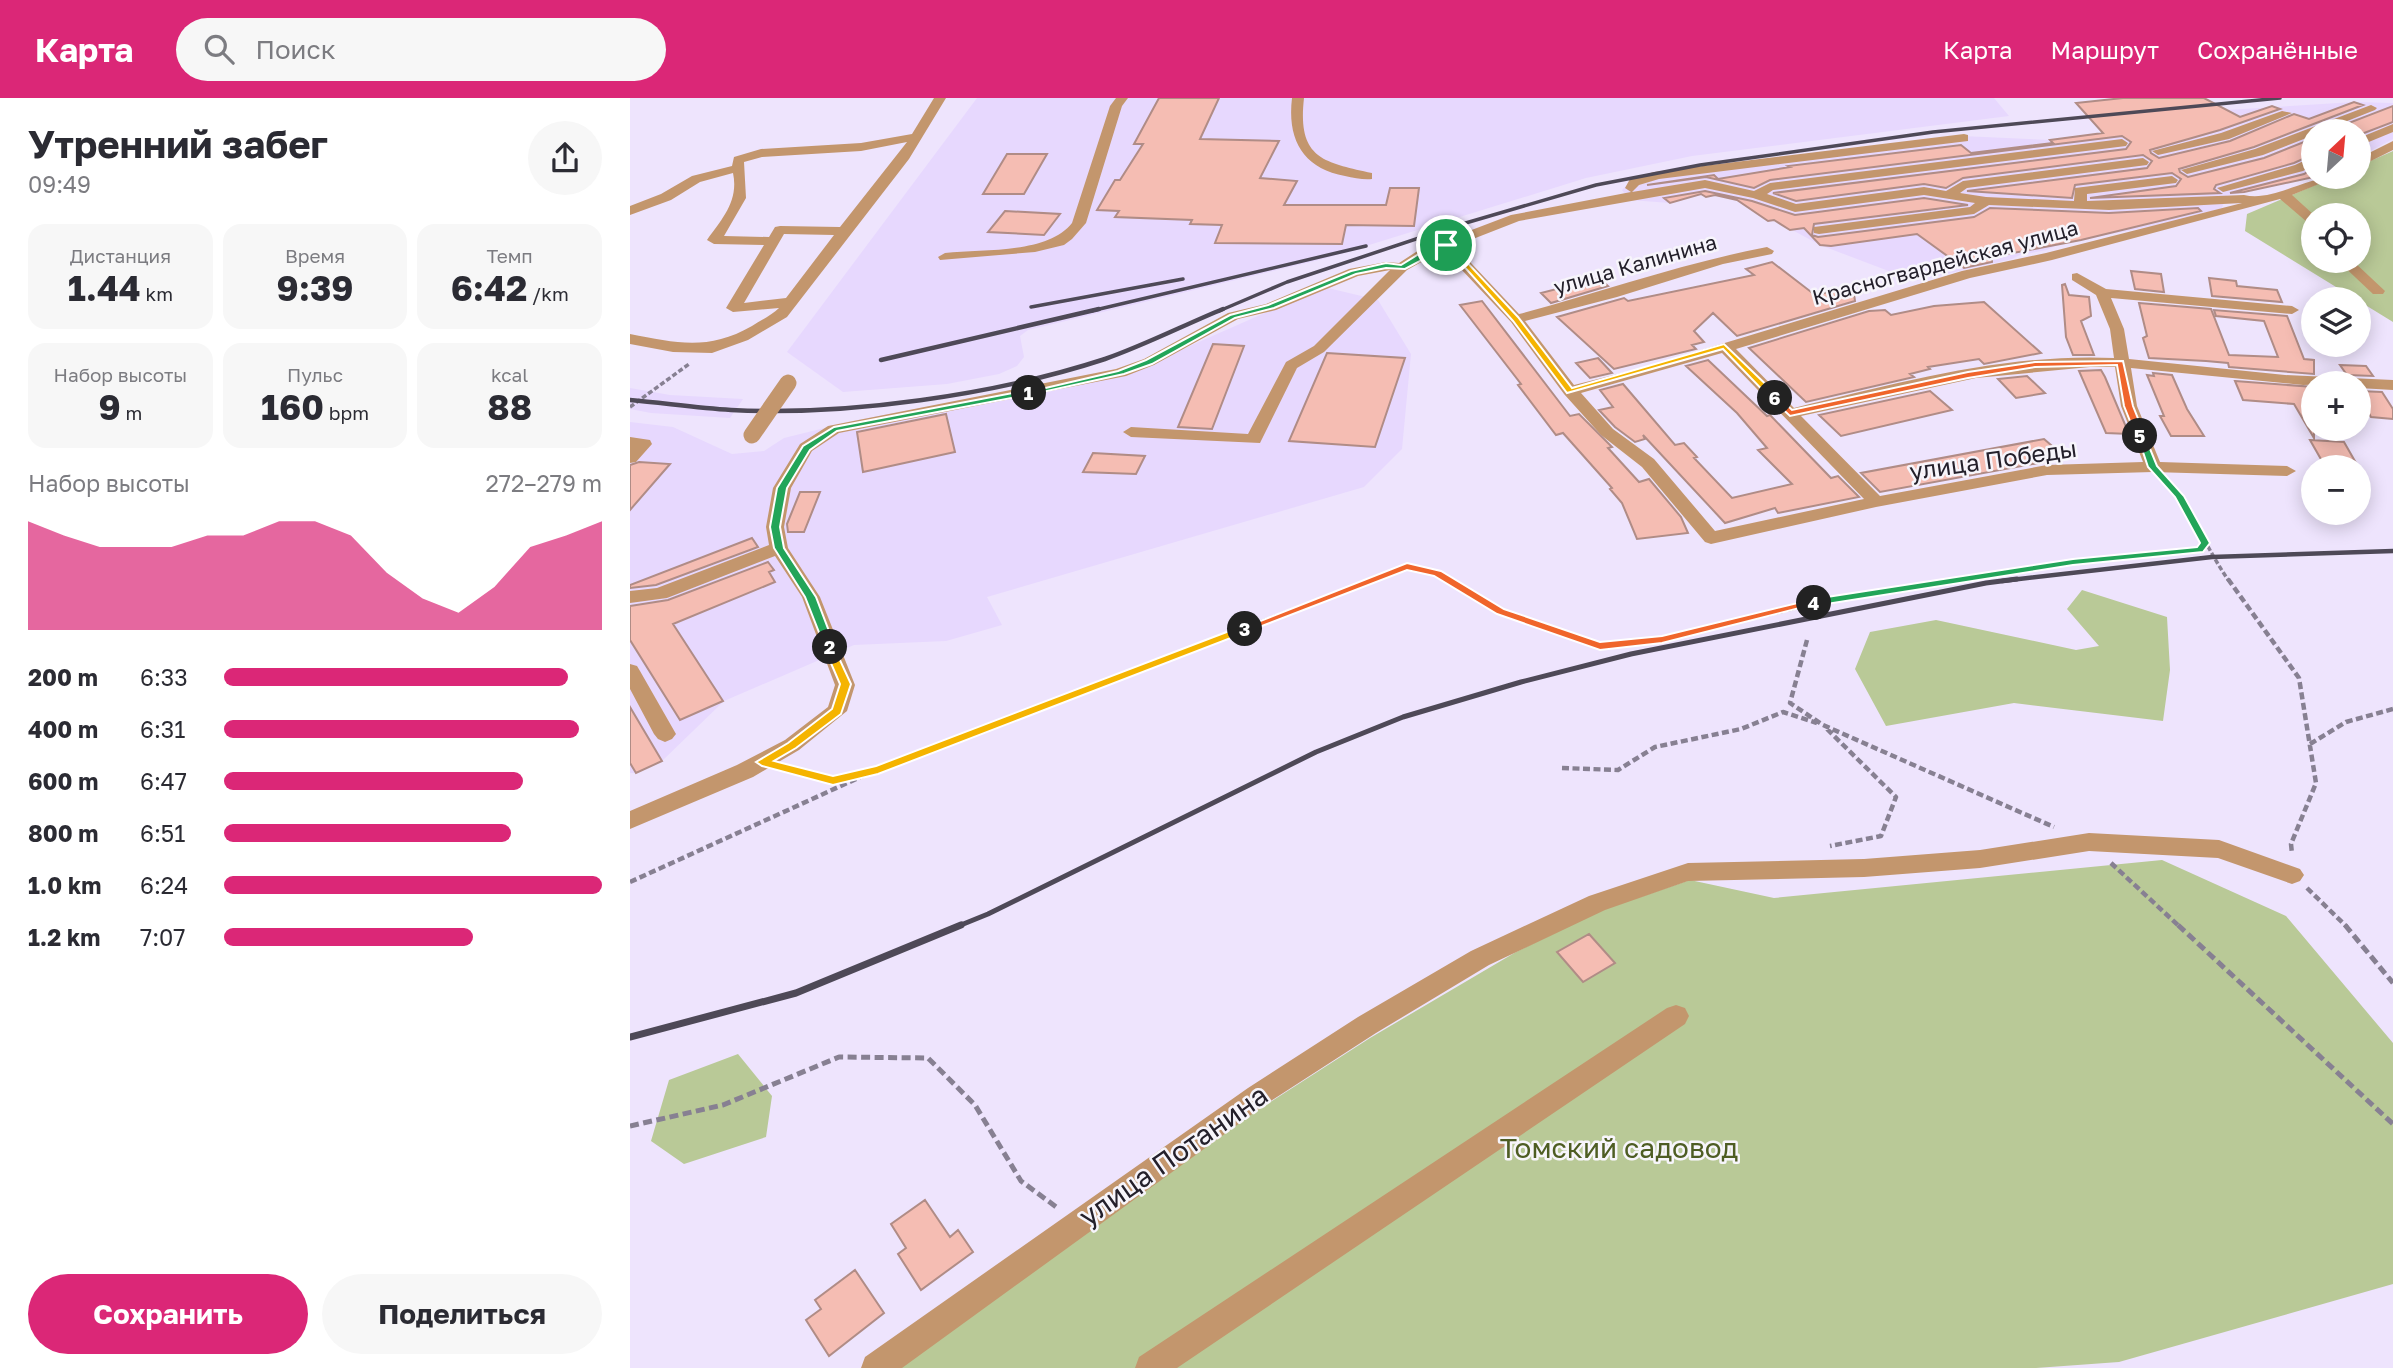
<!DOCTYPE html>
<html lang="ru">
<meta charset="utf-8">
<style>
:root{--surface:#fff;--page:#f7f7f7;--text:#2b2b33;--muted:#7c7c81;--accent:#db2777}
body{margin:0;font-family:"Golos Text",sans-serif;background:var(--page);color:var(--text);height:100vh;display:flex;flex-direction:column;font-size:26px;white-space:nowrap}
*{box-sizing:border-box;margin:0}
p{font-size:23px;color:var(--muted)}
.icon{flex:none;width:38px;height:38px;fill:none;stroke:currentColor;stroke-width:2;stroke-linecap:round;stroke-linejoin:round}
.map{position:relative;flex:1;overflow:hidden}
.details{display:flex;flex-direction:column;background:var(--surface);width:630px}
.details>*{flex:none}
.needle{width:46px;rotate:26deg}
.buttons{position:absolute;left:1671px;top:21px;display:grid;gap:14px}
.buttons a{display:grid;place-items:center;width:70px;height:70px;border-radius:50%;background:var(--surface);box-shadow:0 4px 18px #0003;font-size:35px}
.pin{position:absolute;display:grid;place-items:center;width:60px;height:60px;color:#fff;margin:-30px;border:4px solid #fff;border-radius:50%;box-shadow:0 2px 7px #0007}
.km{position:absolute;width:35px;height:35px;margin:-18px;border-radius:50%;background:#222;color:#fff;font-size:19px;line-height:35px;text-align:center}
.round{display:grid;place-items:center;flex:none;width:74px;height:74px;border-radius:37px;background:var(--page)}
.head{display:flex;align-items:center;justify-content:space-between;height:119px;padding:0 28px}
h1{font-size:38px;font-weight:700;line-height:52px}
.metrics{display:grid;grid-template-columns:repeat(3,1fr);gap:10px;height:119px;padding:7px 28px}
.metrics div{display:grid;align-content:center;border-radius:18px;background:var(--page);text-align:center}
.metrics b{font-size:35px;font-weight:700}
.metrics small{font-size:19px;font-weight:400}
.metrics p{font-size:19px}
.chart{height:196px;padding:14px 28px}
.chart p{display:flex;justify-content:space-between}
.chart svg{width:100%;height:126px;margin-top:7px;fill:var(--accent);opacity:.7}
.action{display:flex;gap:14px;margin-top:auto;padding:14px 28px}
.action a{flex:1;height:80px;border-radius:42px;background:var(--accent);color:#fff;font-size:28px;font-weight:700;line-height:80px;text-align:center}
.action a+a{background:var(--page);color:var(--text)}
ul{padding:0 28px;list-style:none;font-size:23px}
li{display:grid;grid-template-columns:112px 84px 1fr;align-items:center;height:52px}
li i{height:18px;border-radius:9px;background:var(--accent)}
header{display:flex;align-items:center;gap:42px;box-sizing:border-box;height:98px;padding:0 35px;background:var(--accent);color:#fff}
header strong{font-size:33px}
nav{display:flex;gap:38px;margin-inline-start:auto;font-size:24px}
.search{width:490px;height:63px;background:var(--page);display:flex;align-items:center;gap:18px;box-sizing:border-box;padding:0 24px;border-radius:38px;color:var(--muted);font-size:26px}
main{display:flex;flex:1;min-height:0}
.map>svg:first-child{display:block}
.built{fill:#e7d8fe}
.green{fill:#b9c997;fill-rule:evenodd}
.building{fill:#f5bdb3;stroke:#b08c86;stroke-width:2}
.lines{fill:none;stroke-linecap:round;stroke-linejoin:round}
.path-far2{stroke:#878092;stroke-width:3.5;stroke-dasharray:5 2.5;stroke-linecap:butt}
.path-far1{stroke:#878092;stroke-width:4.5;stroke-dasharray:7 3.5;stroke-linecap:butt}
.path{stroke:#878092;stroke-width:5;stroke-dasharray:9 4.5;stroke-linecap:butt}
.minor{fill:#c3966d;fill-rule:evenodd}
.rail-far3{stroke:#4e4957;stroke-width:3.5}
.rail-far2{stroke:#4e4957;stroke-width:4.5}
.rail-far1{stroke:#4e4957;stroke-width:5}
.rail{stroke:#4e4957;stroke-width:7}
.minor-bridge{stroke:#c3966d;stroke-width:17}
.split-1{fill:#22a559;stroke:#fff;stroke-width:2}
.split-2{fill:#22a559;stroke:#fff;stroke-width:2}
.split-3{fill:#f5b400;stroke:#fff;stroke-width:2}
.split-4{fill:#f0652b;stroke:#fff;stroke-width:2}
.split-5{fill:#22a559;stroke:#fff;stroke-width:2}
.split-6{fill:#f0652b;stroke:#fff;stroke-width:2}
.split-7{fill:#f5b400;stroke:#fff;stroke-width:2}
.labels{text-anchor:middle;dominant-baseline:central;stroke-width:5;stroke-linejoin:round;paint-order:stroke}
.far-street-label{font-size:21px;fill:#24202b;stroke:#f7f5fb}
.street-label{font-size:24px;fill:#24202b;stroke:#f7f5fb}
.near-park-label{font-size:28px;fill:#4e5d23;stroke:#f7f5fb}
.near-street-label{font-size:28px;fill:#24202b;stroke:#f7f5fb}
</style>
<header>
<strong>Карта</strong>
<div class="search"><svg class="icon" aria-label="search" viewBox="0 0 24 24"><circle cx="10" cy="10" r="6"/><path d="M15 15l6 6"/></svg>Поиск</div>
<nav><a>Карта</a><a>Маршрут</a><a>Сохранённые</a></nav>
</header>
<main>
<section class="details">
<div class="head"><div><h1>Утренний забег</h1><p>09:49</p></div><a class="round"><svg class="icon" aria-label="share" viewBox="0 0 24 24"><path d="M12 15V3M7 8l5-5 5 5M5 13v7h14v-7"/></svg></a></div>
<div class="metrics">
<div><p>Дистанция</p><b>1.44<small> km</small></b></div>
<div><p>Время</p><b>9:39</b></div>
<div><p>Темп</p><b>6:42<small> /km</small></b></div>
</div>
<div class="metrics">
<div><p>Набор высоты</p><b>9<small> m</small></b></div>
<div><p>Пульс</p><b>160<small> bpm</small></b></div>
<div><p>kcal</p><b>88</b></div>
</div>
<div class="chart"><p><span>Набор высоты</span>272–279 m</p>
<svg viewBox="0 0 160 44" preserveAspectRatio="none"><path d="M0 44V6L10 11L20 15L30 15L40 15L50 11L60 11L70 6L80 6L90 11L100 24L110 33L120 38L130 29L140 15L150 11L160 6V44z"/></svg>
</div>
<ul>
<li><b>200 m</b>6:33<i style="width:91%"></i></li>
<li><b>400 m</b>6:31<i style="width:94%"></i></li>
<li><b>600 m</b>6:47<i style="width:79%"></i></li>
<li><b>800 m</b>6:51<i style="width:76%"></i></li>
<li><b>1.0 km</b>6:24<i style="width:100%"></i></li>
<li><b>1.2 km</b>7:07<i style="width:66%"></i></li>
</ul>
<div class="action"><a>Сохранить</a><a>Поделиться</a></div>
</section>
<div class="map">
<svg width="1763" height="1270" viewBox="0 0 1763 1270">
<rect width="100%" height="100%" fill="#eee4fd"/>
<path class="built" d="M347 0H1364L1379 18 1062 58 956 80 697 160 398 232 390 238 394 259 387 268 369 276 317 286 213 294 157 254Z
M1724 4 1763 5V41L1729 59V33H1684V79L1596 98 1592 110 1542 124 1427 147 1417 152 1390 157 1382 161 1285 183 1190 147 1144 122 1138 123 1107 102 1085 97 1076 99 1071 96 1040 105 1000 102 992 92 1001 83 1332 38 1420 42 1488 33 1596 12Z
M694 189 748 202 781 256 772 351 734 389 357 499 372 527 316 543 224 547 94 603 32 663 6 675H0V324L43 329 102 356 134 353 154 340 223 323 487 272 553 251Z
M0 290 40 297 113 301 100 320 21 315 0 311Z"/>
<path class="green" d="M1763 53V224L1615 133 1617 116 1704 79H1729V68ZM1684 117H1729V163H1684Z
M1452 492 1537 519 1540 572 1533 623 1384 605 1256 628 1225 571 1240 534 1306 522 1446 552 1469 548 1437 511Z
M1532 762 1656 818 1763 945V1186L1489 1264 1406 1270H269L606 1026 740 940 886 854 972 812 1060 782 1144 800Z
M108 956 142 998 136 1039 54 1066 21 1043 39 982Z"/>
<path class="building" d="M529 0H589L570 41 649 43 630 80 667 83 654 107H756L760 90H789L784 128 716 127 712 146 585 145 592 127 560 126 562 122 485 119 489 113 467 112 485 82H490L513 46H504Z
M1493 0H1574L1610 19 1642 8 1650 11 1590 32 1520 52 1521 55 1529 60 1600 43 1664 16 1679 21 1724 4 1733 7 1624 49 1549 71 1550 74 1558 79 1634 60 1684 40V56L1664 65 1586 87 1584 91 1590 95 1460 100 1546 88 1551 81 1542 75 1445 87 1442 100 1337 93 1517 70 1522 63 1513 57 1333 80 1316 90 1294 86 1166 103 1143 95 1496 51 1501 44 1492 38 1140 82 1124 90 1076 79 1017 87 1084 77 1088 81 1160 69 1158 68 1331 47 1341 55 1423 45 1420 42 1473 35 1446 5Z
M1763 8V24L1729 37V33H1698Z
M377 56H417L394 96H353Z
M1684 70V79L1614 94 1600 95 1674 76Z
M1075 93 1122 103 1165 117 1294 100 1338 107 1184 126 1182 137 1188 139 1344 119 1360 110 1479 115 1568 110 1571 113 1451 142 1362 159V164L1334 170 1287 136 1201 148 1190 147 1174 130 1160 132 1144 122 1138 123 1107 102 1085 97 1076 99 1071 96 1040 105 1034 100Z
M375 113 430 116 414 137 358 134Z
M1142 164 1185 197 1223 189 1225 203 1107 238 1083 215 1064 233 1074 244 1062 247 1066 251 984 271 927 219 994 200 998 203 1124 177 1116 171Z
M1501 173 1531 176 1534 194 1505 191Z
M969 180 978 188 921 205 911 195Z
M1579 180 1606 183 1607 188 1647 192 1652 204 1582 198Z
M1435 186 1439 197 1459 199 1461 218 1451 223 1464 257H1443L1436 239 1432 187Z
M852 203 940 318 949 316 982 349 978 350 1009 384 1019 381 1051 419 1058 435 1007 441 992 405 980 391 982 390 933 335 926 337 888 287 891 286 830 207Z
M1354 204 1411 255 1354 266 1349 261 1298 269 1300 271 1280 276 1284 279 1176 304 1119 250 1239 213 1255 212 1261 217 1304 208Z
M1509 205 1581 211 1599 257 1648 259 1634 223 1586 218 1584 212 1657 218 1674 261 1684 262V276L1599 269 1598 265 1576 263 1519 260 1513 240 1517 238Z
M583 246 614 248 582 331 548 329Z
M697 255 775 260 745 349 659 343Z
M968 260 982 275 960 280 946 265Z
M1078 262 1137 318 1140 317 1201 380 1208 378 1229 399 1148 415 1145 410 1095 425 1013 337 1015 341 1005 344 985 329 969 312 983 309 970 292 993 286 1045 347 1054 345 1067 359 1064 360 1102 400 1162 386 1128 352 1137 350 1107 315 1056 268Z
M1710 267 1736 268 1743 278 1717 277Z
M1471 272 1475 279 1499 336 1476 335 1449 273Z
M1523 275 1542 277 1557 311 1574 338H1541L1530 318H1534L1517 277 1524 278Z
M1397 278 1415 295 1386 300 1368 281Z
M1605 283 1684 289V340L1664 306 1613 302Z
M1300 293 1322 312 1211 338 1189 317Z
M1729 293 1752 294 1763 311V321L1741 319 1729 298Z
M316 316 325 354 233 374 227 334Z
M1414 341 1436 360 1250 394 1231 375Z
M1680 342 1714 344 1726 365 1692 363Z
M463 355 515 358 506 376 453 374Z
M9 364 40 366 0 412V367Z
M170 394H190L174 434H158L157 426Z
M122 440 128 449 26 487 0 490V487Z
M138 464 144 472 139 474 145 484 43 526 93 603 50 622 0 542V508L38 502Z
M0 609 32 663 6 675 0 665Z
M959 836 985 865 953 884 927 854Z
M295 1102 320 1139 328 1132 343 1154 291 1192 268 1156 276 1150 261 1126Z
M225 1172 254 1215 199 1258 176 1222 191 1211 185 1202Z"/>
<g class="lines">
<path class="path-far2" d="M0 309 59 266
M1538 385C1563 414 1577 452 1599 483
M740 483C773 470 787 463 820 483
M1316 483 1443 464 1570 452 1575 445"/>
<path class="path-far1" d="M818 481 871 514 970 548 1032 542 1205 500 1328 481
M1598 481 1669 580 1686 685 1661 746 1662 756
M1177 542 1160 605 1193 627 1424 729
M1197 631 1266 699 1251 738 1200 748
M1680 646 1716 624 1763 611
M932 670 988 672 1025 649 1111 631 1153 614 1187 625
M157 671 203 683 237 674
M1481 765 1550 829
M0 784 248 671 744 481
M1677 790 1717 829"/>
<path class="path" d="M1548 827 1763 1026
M1715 827 1763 885
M0 1028 93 1007 209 959 298 960 345 1007 391 1083 429 1111"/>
<path class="minor" d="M304 0H316L279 61 157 219 118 242 82 255 43 254 0 246V236C47 245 78 253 122 228 131 222 142 217 149 210L103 214 96 210 134 147 84 146 77 142C92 121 109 103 103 75L70 84 41 102 0 117V108L31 96 62 78 102 68 104 59 131 51 231 45 282 36ZM277 44 210 129 150 128 145 129 139 139 94 138 116 100 114 64 132 59 231 53ZM154 136 204 137 156 200 114 205Z
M486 0H498L492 8 456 125 442 141 434 147 405 154 310 162 308 159 315 155C353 151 418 156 442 125L480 8Z
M662 0H674C667 61 694 64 742 75V81C734 82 724 80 715 78 673 70 657 42 662 0Z
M1741 7 1747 10 1745 12 1692 33H1684V37L1633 57 1557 76 1551 72 1625 51Z
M1652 13 1662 15 1599 41 1528 57 1522 53 1591 35Z
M1763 26V34L1729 48V40Z
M1334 36 1338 37V43L1029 81 1009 87 1002 94 1075 82 1124 93 1140 85 1492 41 1498 45 1496 48 1143 92 1137 96 1166 106 1294 89 1316 93 1333 83 1513 60 1519 64 1517 67 1337 90 1330 95 1356 99 1444 103 1445 90 1542 78 1548 82 1546 85 1457 96V103L1614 97C1643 104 1675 79 1706 79L1662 97 1684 117V130L1650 101 1422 162 1340 180 1106 251 1164 310C1268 285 1376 255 1484 260L1480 231 1466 197 1442 182V176L1447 175 1476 191 1662 208 1669 212 1662 216 1481 200 1494 231 1499 261 1655 277 1763 282V292L1729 290V285L1673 287 1501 270 1507 308 1530 364 1657 368 1666 373 1657 378 1523 374 1417 377 1246 409 1081 446 1075 444 1012 369 971 337 934 296 881 224 813 152 777 172 694 254 667 270 630 345 501 339 493 334 501 329 618 336 656 264 684 248 760 172 728 178 646 212 608 221 524 267 496 278 209 335 182 353 161 390 154 429 158 450 190 499 225 587 217 613 169 652 123 679 0 731V713L107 667 155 642 198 609 205 587 172 499 145 458 37 500 0 505V493L27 490 139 447 136 429 143 390 170 346 198 328 486 271 514 261 598 215 636 206 719 171 756 164 769 165 789 152 881 117 1001 94 995 90 1000 81 1024 74ZM1075 90 1123 100 1165 114 1294 97 1345 105 1340 109 1184 129V135L1189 136 1344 116 1359 107 1479 112 1612 105 1416 155 1332 173 1012 270 944 287 895 223 987 199 1093 166 1142 156 1144 153 1137 149C1053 165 972 194 889 216L825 148 889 123ZM1092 255 1234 401 1085 433 1024 361 983 331 951 295ZM1460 269H1485L1491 308 1513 364 1417 367 1250 398 1171 318 1346 280Z
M1763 43V52L1729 69V60Z
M1684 58V67L1673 73 1593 94 1587 90 1665 67Z
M1708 163H1723L1755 193 1753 196H1743Z
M0 339 20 342 22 346 6 364 0 365Z
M0 566 7 568 10 573 46 636 42 641 35 644 28 641 24 636 0 591Z
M1459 735 1589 742 1670 771 1674 777 1670 783 1662 786 1588 760 1459 753 1350 770 1234 779 1058 783 975 812 859 867 746 935 636 1006 272 1270H231L235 1259 618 990 728 919 841 853 959 798 1058 765 1234 761 1350 752Z
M1046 907 1055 910 1059 918 1055 926 547 1270H505L509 1259 1037 910Z"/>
<path class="rail-far3" d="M401 209 553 181
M461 213 736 148
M589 213 657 184 822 129 966 87 1070 67 1303 34 1650 0"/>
<path class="rail-far2" d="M251 262 469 211
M0 302C34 305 67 310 101 312 217 318 365 297 475 261 515 247 554 227 593 211
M1372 483 1582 459 1763 453"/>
<path class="rail-far1" d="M326 829 358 816 686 654 773 619 891 584 1001 556 1356 485 1387 481"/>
<path class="rail" d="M0 939 166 895 331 827"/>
<path class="minor-bridge" d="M122 337 158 285"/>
</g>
<path class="split-1" d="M813 145 820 147 775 171 756 170 726 176 644 210 605 220 522 266 494 276 399 297 394 295 488 273 516 262 600 217 638 207 721 173 756 165 771 167 792 154Z"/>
<path class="split-2" d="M399 292 402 296 207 333 180 352 157 390 150 429 154 450 186 499 205 549 196 552 175 499 144 450 140 429 147 390 173 348 204 329Z"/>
<path class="split-3" d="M615 527 620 531 619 533 248 676 203 687 132 668 126 664 158 645 202 611 210 586 194 549 196 547H203L221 586 211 616 166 650 144 663 203 678 246 668Z"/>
<path class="split-4" d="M777 465 811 473 874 511 970 544 1032 538 1184 501 1189 505 1032 545 970 552 867 516 804 478 777 472 619 533 610 531Z"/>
<path class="split-5" d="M1507 336H1514L1527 368 1554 398 1580 445 1573 454 1443 467 1184 508 1179 505 1184 501 1443 461 1567 449 1570 445 1545 399 1518 369Z"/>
<path class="split-6" d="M1493 263 1503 308 1515 338 1510 341 1506 338 1494 308 1487 267 1405 269 1338 280 1160 318 1141 300 1148 298 1162 312 1338 274 1405 264Z"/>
<path class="split-7" d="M813 145H819L888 219 942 290 1094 246 1150 300 1142 302 1093 251 937 295 883 223Z"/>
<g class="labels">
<g class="far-street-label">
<text transform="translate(1315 164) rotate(-15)">Красногвардейская улица</text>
<text transform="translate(1005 166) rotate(-16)">улица Калинина</text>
</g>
<g class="street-label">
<text transform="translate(1363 361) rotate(-8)">улица Победы</text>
</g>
<g class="near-park-label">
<text x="989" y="1049">Томский садовод</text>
</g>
<g class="near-street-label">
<text transform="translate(543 1057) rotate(-35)">улица Потанина</text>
</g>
</g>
</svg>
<div class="buttons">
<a><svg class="needle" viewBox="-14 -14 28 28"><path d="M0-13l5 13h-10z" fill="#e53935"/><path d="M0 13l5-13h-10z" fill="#7c7c81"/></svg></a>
<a><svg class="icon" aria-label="locate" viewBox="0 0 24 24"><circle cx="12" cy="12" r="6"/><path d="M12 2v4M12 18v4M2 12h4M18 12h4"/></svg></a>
<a><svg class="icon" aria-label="layers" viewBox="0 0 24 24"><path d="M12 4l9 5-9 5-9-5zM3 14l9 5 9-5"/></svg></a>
<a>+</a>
<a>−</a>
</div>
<div class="pin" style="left:816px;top:147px;background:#1e9e55"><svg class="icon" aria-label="arrive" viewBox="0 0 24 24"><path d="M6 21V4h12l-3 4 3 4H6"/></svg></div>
<b class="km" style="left:399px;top:295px">1</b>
<b class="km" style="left:200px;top:549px">2</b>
<b class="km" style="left:615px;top:531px">3</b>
<b class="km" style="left:1184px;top:505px">4</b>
<b class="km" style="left:1510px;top:338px">5</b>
<b class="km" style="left:1145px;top:300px">6</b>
</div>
</main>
